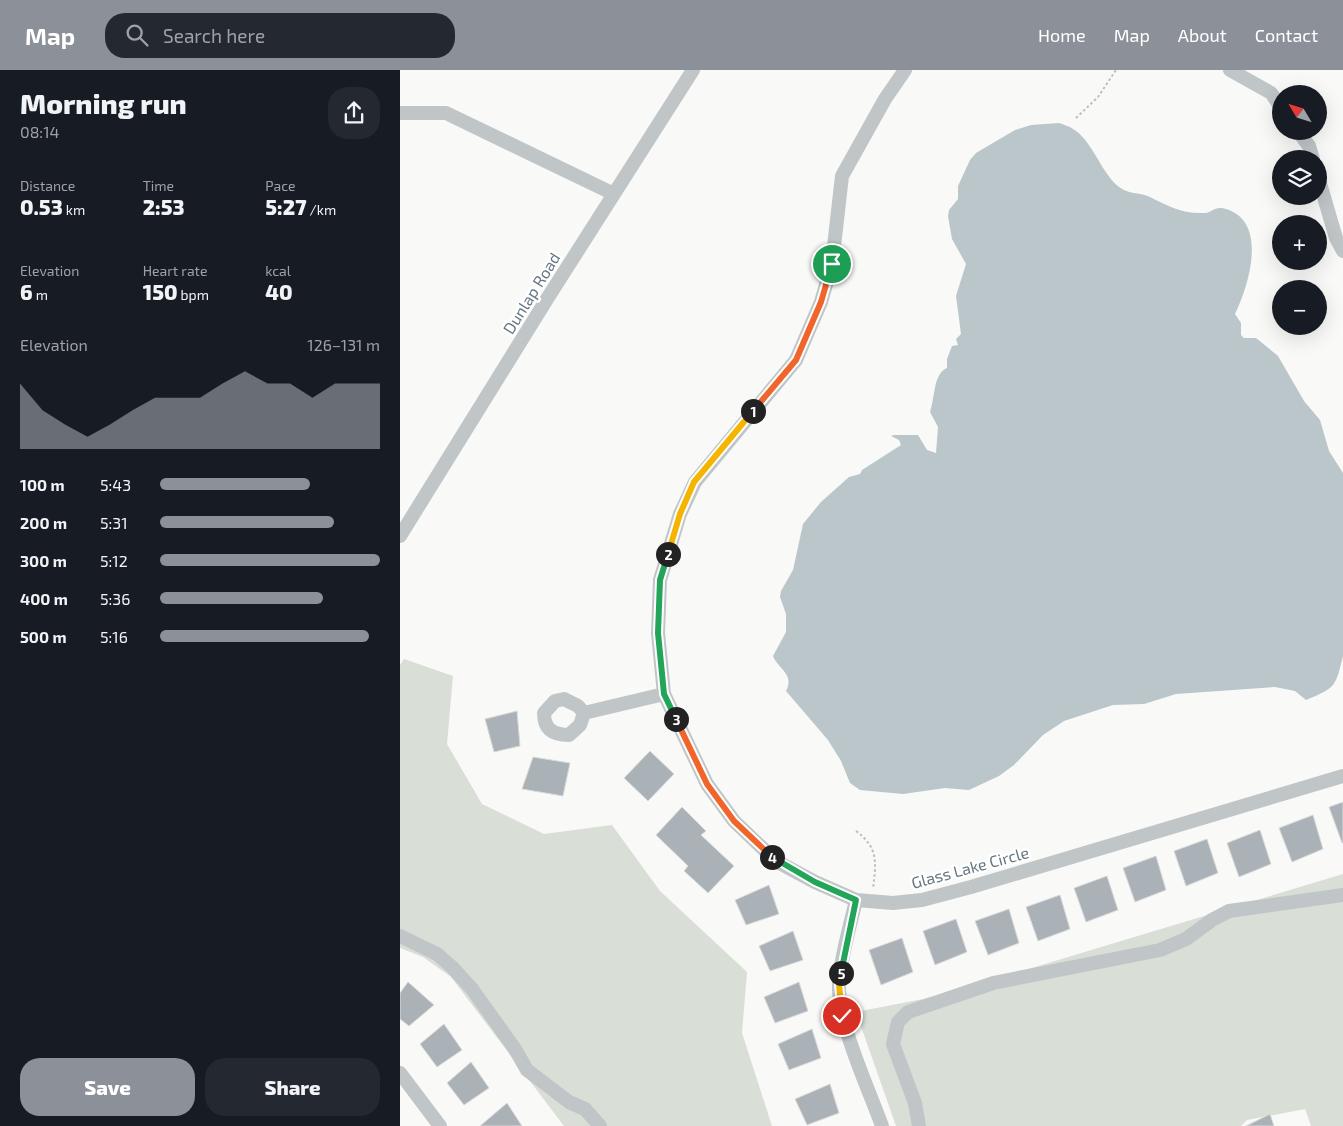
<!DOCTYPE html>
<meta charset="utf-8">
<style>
:root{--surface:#171b24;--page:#242831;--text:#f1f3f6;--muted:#9ea1a6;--accent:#8c9099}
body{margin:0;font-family:"Exo 2",sans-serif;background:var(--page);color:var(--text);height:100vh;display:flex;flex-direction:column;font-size:19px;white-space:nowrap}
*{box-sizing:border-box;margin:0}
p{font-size:16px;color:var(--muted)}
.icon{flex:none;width:28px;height:28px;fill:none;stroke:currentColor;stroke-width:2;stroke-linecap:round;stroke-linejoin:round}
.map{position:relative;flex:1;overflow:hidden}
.sheet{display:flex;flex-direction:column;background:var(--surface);width:400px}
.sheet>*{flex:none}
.needle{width:32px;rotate:308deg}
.controls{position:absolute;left:872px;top:15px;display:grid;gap:10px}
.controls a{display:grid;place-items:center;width:55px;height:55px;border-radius:50%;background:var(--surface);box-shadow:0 5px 20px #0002;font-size:25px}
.pin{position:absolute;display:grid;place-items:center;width:42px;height:42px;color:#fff;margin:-21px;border:2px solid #fff;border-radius:50%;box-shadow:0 1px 5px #0007}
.km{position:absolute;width:25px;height:25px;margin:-12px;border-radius:50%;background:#222;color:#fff;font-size:14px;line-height:25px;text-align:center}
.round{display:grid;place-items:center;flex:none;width:52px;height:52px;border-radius:20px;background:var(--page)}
.summary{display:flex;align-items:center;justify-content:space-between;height:85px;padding:0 20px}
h1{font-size:28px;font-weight:800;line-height:38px}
.metrics{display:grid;grid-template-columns:repeat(3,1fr);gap:8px;height:85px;padding:5px 20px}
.metrics div{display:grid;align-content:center}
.metrics b{font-size:21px;font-weight:800}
.metrics small{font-size:14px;font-weight:400}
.metrics p{font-size:14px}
.chart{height:140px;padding:10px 20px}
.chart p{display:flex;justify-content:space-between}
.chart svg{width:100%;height:90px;margin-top:5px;fill:var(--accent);opacity:.7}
.button{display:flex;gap:10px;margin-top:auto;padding:10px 20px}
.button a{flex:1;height:58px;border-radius:20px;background:var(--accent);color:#fff;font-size:20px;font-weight:800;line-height:58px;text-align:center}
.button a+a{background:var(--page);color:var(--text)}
ul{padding:0 20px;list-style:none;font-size:16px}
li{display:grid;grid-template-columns:80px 60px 1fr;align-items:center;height:38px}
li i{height:12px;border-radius:6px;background:var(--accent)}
header{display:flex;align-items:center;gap:30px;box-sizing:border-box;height:70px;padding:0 25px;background:var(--accent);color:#fff}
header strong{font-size:24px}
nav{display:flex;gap:28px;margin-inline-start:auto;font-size:18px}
.search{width:350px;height:45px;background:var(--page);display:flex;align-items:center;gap:12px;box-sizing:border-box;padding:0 18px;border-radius:20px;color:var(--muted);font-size:19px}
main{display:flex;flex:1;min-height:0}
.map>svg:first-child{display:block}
.green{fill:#d9ded6}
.water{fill:#bac6ca}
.building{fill:#aab2b7;stroke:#dbdbd9}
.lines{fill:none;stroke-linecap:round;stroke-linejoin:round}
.path{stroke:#bbbec0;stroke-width:2;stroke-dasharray:2.5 2.5;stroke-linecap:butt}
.minor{stroke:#c0c5c8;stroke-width:14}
.split-1-casing{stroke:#fff;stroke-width:10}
.split-2-casing{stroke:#fff;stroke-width:10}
.split-3-casing{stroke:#fff;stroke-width:10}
.split-4-casing{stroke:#fff;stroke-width:10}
.split-5-casing{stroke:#fff;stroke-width:10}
.split-6-casing{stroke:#fff;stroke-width:10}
.split-1{stroke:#f0652b;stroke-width:6}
.split-2{stroke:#f5b400;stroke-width:6}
.split-3{stroke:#22a559;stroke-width:6}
.split-4{stroke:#f0652b;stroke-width:6}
.split-5{stroke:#22a559;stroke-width:6}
.split-6{stroke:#f5b400;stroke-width:6}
.labels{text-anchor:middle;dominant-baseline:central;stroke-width:5;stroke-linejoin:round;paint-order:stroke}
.street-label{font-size:16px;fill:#667680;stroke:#fff}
</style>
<header>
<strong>Map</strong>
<div class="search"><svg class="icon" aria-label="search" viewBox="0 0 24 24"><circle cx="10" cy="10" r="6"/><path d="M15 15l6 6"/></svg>Search here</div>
<nav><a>Home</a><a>Map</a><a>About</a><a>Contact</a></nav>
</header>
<main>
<section class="sheet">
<div class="summary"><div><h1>Morning run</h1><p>08:14</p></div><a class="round"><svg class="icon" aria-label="share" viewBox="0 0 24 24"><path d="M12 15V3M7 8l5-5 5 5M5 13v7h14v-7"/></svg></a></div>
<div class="metrics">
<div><p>Distance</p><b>0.53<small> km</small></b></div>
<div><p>Time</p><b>2:53</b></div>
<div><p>Pace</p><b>5:27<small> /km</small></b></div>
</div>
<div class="metrics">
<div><p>Elevation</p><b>6<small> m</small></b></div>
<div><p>Heart rate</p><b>150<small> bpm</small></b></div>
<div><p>kcal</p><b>40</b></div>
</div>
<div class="chart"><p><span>Elevation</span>126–131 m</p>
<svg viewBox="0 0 160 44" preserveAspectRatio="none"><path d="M0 44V12L10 25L20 32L30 38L40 32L50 25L60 19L70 19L80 19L90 12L100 6L110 12L120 12L130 19L140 12L150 12L160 12V44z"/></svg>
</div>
<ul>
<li><b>100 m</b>5:43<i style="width:68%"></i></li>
<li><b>200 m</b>5:31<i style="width:79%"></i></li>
<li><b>300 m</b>5:12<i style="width:100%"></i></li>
<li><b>400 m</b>5:36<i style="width:74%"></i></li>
<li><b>500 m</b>5:16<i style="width:95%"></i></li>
</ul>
<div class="button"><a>Save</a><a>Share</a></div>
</section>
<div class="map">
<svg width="943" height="1056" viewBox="0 0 943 1056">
<rect width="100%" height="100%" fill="#f9f9f7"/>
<path class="green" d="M4 589 53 606 47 674 82 734 144 764 212 755 260 821 347 902 342 963 372 1056H164L51 907 23 887 0 878V595Z
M943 804V1056H911L905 1039 847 1050 841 1056H496L456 942 523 929 579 914Z"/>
<path class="water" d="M659 53C664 55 669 56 673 59 694 71 703 110 724 120 732 124 742 123 750 127 768 136 782 144 804 143 811 143 814 137 822 138 870 148 849 215 835 244L841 253V265L844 268H856L878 286 904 331 920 350 929 381 943 403V586C935 617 937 617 906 630L895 621 875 617 776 624 744 634 713 635 664 651 643 665 614 695 599 706 569 720 545 718 503 724 460 720 450 713 441 691 428 670 386 621C395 604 378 599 373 586L386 562V544L380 527 381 521 393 500 403 454 421 432 449 407 460 404 462 400 501 375 499 370 491 366 494 365H518L527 380 536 383 538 357 530 342C535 328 533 304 547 298V289L552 276 558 275 556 269 561 264 556 226 566 194 552 169 548 146 549 140 558 129V116L570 90 576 83 615 60 631 55Z"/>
<path class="building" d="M117 641 120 676 94 682 85 649Z
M250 681 274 704 248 731 224 708Z
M133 687 170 693 163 726 122 719Z
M943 732V773H942L929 737Z
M282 737 306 761 301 765 334 796 308 823 284 801 288 796 256 765Z
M913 745 923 779 892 792 879 758Z
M860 760 871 794 839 807 827 773Z
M807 769 818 803 786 816 774 781Z
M756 786 766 820 735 832 723 798Z
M707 806 718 840 686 852 674 818Z
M369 815 379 844 346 855 335 830Z
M660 825 670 859 638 871 626 837Z
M609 839 619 873 588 885 575 851Z
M556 849 567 882 535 895 523 861Z
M393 861 403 890 370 901 359 876Z
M502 868 513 902 481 915 469 880Z
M8 912 34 935 9 956 0 949V923Z
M399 912 408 941 375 953 364 927Z
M44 954 62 980 37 997 20 974Z
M412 959 421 988 389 1000 378 974Z
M71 992 89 1018 64 1035 47 1013Z
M430 1014 439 1043 407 1055 395 1029Z
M107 1033 122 1056H80Z
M870 1044 874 1056H846Z"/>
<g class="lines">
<path class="path" d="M676 48 698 27 716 0
M456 761C479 778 476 793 473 819"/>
<path class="minor" d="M505 0 485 29 442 106 432 194 421 232 396 290 295 412 280 444 260 510 258 563 264 624 307 714 334 751 376 791 415 812 456 830 493 833 522 830 571 817 943 706
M830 0 871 23 881 37
M0 43H46L214 124
M898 61 909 76 913 89
M919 110 936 168 943 181
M0 466 147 229 293 0
M164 629 178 636 184 643 180 655 169 665C153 665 144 659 144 643L155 631Z
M184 643 264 624
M456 830C450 857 441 885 439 913 437 952 468 1017 482 1056
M0 866 37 884 53 898 72 919 115 979 127 1000 169 1032 185 1039 200 1056
M0 1003 40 1056
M519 1056 515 1033 493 974 498 952 508 942 593 913 760 880 786 869 812 850 829 841 943 825"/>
</g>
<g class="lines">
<defs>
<path id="split-1" d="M353 341 396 290 421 232 432 194"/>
<path id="split-2" d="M268 484 280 444 294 412 353 341"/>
<path id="split-3" d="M268 484 260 510 258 563 264 624 276 649"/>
<path id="split-4" d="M276 649 307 714 334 751 372 787"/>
<path id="split-5" d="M372 787 415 812 456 830 441 903"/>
<path id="split-6" d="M441 903 439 914 442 946"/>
</defs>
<use href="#split-1" class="split-1-casing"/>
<use href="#split-2" class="split-2-casing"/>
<use href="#split-3" class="split-3-casing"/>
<use href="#split-4" class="split-4-casing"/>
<use href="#split-5" class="split-5-casing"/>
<use href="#split-6" class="split-6-casing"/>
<use href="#split-1" class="split-1"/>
<use href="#split-2" class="split-2"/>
<use href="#split-3" class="split-3"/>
<use href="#split-4" class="split-4"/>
<use href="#split-5" class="split-5"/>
<use href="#split-6" class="split-6"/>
</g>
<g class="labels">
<g class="street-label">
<text transform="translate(131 223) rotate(-58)">Dunlap Road</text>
<text transform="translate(570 797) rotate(-15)">Glass Lake Circle</text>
</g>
</g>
</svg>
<div class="controls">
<a><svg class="needle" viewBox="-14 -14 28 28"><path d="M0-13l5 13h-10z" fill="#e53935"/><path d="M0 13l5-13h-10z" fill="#9ea1a6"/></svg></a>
<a><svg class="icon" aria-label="layers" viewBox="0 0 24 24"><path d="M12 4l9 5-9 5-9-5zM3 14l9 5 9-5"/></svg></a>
<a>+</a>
<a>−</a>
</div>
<div class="pin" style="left:432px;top:194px;background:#1e9e55"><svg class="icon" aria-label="arrive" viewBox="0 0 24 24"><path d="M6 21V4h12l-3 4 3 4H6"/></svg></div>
<div class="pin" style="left:442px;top:946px;background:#d93025"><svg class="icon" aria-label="check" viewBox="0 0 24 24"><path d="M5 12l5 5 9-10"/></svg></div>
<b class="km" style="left:353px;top:341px">1</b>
<b class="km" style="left:268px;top:484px">2</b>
<b class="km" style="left:276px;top:649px">3</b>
<b class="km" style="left:372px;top:787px">4</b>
<b class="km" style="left:441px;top:903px">5</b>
</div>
</main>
